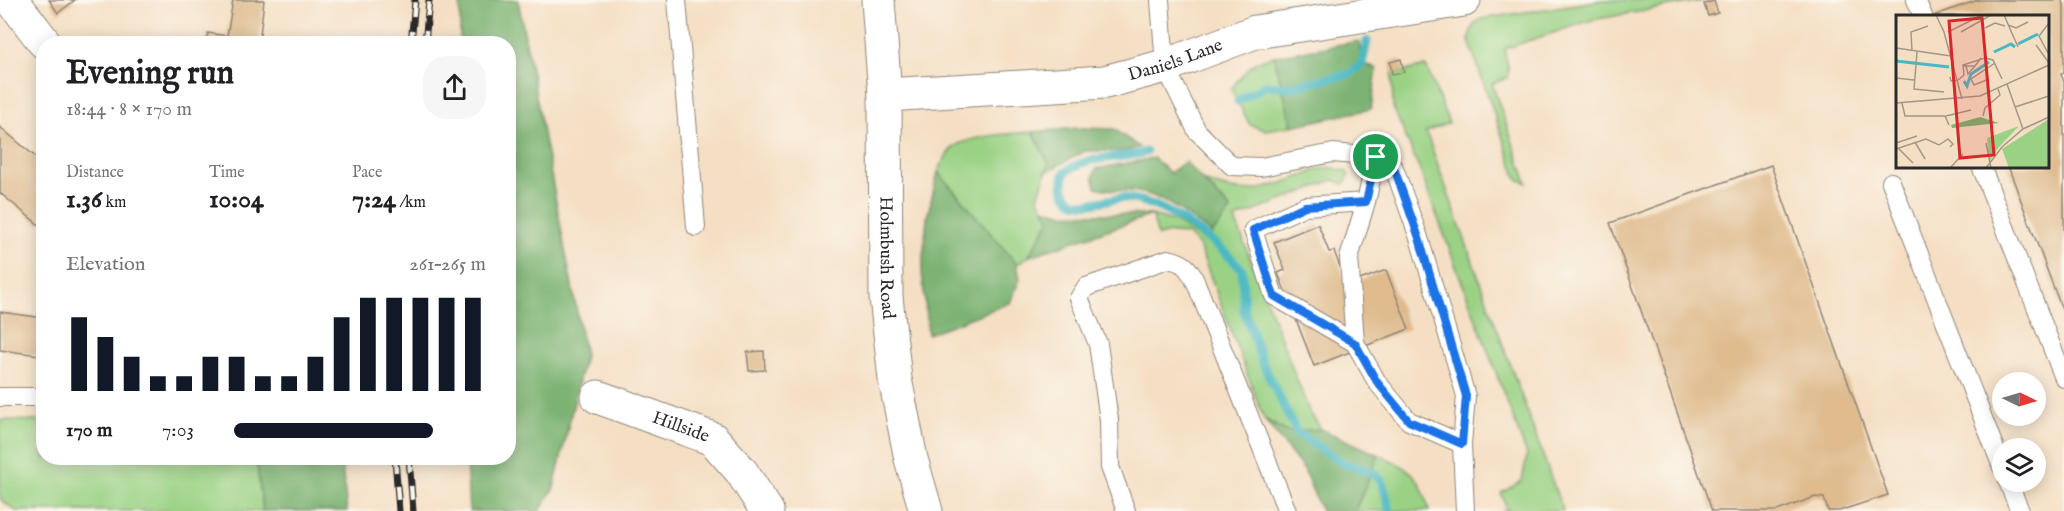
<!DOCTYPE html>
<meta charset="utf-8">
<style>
:root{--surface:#fff;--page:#f6f6f6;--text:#202124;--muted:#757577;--accent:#111827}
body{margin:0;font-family:"IM FELL English",serif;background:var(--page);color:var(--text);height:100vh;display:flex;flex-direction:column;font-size:22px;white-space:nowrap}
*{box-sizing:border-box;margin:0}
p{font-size:20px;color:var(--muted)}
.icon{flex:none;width:33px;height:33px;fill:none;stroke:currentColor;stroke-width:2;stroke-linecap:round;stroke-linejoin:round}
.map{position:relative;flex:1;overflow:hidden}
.details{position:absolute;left:36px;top:36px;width:480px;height:429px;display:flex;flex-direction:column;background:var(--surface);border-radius:24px;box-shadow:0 3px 15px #0003}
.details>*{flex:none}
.needle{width:39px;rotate:95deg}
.controls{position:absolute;left:1992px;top:372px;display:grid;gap:12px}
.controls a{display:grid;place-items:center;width:54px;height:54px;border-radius:50%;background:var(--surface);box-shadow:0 3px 15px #0003;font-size:30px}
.pin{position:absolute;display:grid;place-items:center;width:51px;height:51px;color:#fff;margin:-26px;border:3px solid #fff;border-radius:50%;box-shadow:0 2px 6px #0007}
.round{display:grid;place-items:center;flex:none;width:63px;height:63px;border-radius:24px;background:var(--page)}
.overview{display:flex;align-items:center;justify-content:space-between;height:102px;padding:0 30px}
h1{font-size:33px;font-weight:800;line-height:45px}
.stats{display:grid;grid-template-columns:repeat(3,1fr);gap:9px;height:102px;padding:6px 30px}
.stats div{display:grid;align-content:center}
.stats b{font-size:26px;font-weight:800}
.stats small{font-size:16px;font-weight:400}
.stats p{font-size:16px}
.chart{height:168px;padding:12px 30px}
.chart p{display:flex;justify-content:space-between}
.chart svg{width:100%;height:108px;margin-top:6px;stroke:var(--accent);stroke-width:6}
ul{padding:0 30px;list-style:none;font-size:20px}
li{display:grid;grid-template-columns:96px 72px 1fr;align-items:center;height:45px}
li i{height:15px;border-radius:8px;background:var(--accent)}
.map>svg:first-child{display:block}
.green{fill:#9ad184;stroke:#627e58;stroke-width:1.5}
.forest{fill:#7bb372;stroke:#536f4e;stroke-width:1.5}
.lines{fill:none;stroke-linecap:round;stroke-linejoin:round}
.stream{stroke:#4ab8c2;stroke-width:9}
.building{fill:#dfbb8e}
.service-casing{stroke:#908578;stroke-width:20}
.minor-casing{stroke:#908578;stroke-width:35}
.trunk-casing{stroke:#908578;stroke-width:35}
.service{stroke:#fff;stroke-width:18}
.minor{stroke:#fff;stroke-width:33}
.trunk{stroke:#fff;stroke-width:33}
.rail-casing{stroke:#2b2b2b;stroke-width:7}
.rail{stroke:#fbf7ec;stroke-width:4.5;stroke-dasharray:14;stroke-linecap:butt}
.route-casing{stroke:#fff;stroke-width:12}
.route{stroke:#1a73e8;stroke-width:8}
.labels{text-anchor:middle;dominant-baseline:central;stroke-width:4.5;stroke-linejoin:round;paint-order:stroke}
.street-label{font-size:18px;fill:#2b2b2b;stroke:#fbf7ec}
.inset-river{fill:none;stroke:#4ab8c2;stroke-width:3}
.inset-road{fill:none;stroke:#a49787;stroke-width:1.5}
.view{fill:#d62828;fill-opacity:0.15;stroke:#d62828;stroke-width:3}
.inset-edge{fill:none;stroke:#2b2b2b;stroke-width:3}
</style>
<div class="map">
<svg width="2064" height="511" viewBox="0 0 2064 511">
<rect width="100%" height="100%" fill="#fbf7ec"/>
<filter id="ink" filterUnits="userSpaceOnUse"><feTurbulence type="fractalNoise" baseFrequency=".0167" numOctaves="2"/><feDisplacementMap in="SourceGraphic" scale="12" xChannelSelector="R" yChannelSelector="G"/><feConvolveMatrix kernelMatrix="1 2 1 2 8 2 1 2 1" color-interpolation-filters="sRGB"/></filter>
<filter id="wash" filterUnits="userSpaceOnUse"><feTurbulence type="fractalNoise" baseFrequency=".008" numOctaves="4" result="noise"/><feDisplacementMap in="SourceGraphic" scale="24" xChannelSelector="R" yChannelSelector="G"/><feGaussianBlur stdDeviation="1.35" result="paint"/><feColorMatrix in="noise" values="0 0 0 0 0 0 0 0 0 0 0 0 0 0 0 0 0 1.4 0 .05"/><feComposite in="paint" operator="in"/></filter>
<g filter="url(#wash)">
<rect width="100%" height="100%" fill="#f5dfc4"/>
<path class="green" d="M1602 0H1706L1592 20 1504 49 1509 70 1507 78 1492 84 1527 183 1517 179 1469 41C1470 32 1472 24 1481 19Z
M1274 56 1292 126 1265 130 1250 125 1231 89C1243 73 1254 59 1274 56Z
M1426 66 1449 123 1426 132 1563 511H1502L1507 509 1501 493 1522 481 1527 455 1419 168 1393 107 1392 74Z
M1033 132 1049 165 1038 197 1050 220 1028 257 1017 264 938 172C943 162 947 151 957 145 973 136 1014 133 1033 132Z
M1333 168 1346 171 1349 175 1344 184 1333 180 1235 219 1309 411 1321 429 1287 432 1264 419 1199 246 1187 234 1170 233 1158 236 1152 215 1176 222 1205 241 1231 210 1204 181C1244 198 1263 190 1302 176 1312 172 1322 167 1333 168Z
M0 420 43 421 44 458H256L263 511H16L0 499Z
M1379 455C1412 469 1421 475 1429 511H1355Z"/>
<path class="forest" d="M460 0H518L585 355 554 488 540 511H469L466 458H508V44L460 43Z
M1359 41 1362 63 1377 69 1371 109 1292 126 1274 56Z
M1079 128 1114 129 1139 147 1126 151H1085L1046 172 1049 164 1033 132Z
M1154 158 1170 173 1185 162 1231 210 1212 234C1190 218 1165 196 1138 192 1123 190 1111 191 1096 187L1093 177 1096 169Z
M938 172 1017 264 1020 279 1010 303 928 334 922 272 927 217Z
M1044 208 1061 213 1152 215 1028 257 1050 220Z
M1264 419 1287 432 1321 429 1379 455 1355 511H1321L1304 470Z
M256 458H341L347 511H263Z"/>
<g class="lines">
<path class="stream" d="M1238 101 1266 85 1289 87 1349 74 1362 64 1367 41
M1146 152C1118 160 1088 154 1064 173 1062 183 1062 195 1073 201 1088 208 1108 198 1124 198 1164 200 1216 242 1242 269L1244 310 1263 364 1297 433 1343 463 1373 473 1382 481 1390 511"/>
</g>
<g id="blocks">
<path class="building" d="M49 0H75L58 13Z
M233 0H264L259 44H206L208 33 227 36Z
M1978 0H2062L2064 5V73L2061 74 2064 82V315L2008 166H2048V16H1933Z
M1714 1 1718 13 1708 16 1704 4Z
M1401 59 1404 72 1392 74 1390 62Z
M0 127 44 164V219L39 225 0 193Z
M1771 165 1888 495 1839 511H1828L1824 498 1815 497 1777 511H1712L1610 223Z
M1318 224 1329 252 1334 251 1347 285 1386 270 1409 329 1314 366 1278 273 1285 270 1274 242Z
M0 312 44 318 39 355 0 350Z
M764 351 765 370 749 371 747 352Z"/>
</g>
</g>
<g filter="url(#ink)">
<use href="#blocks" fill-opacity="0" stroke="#908578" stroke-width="1.5"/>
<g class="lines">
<defs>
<path id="service" d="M677 0 696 227
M1160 0 1165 66 1197 131 1232 166 1261 167 1333 153 1376 157 1394 168 1419 238 1466 396 1462 444 1465 511
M1916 0 1923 16
M1376 157 1366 202 1349 258 1355 343 1377 382 1409 421 1462 444
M1981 166 2064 378
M1891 182 2002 467
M1355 343 1274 296 1253 230 1305 206 1366 202
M0 397H44
M2008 482 2020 511
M1126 511 1110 467 1109 420 1098 344 1079 298 1086 287 1168 259C1184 262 1189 268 1196 283L1287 511"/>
<g id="minor">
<path d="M12 0 44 42"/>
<path id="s1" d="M885 95 1105 82 1165 66 1255 32 1464 0"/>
<path id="s2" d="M598 397 713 439 741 471 767 511"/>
</g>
<g id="trunk">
<path id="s3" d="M878 0 885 95 886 297 895 379 911 459 926 511"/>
</g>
</defs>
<use href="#service" class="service-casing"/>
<use href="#minor" class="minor-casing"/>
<use href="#trunk" class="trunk-casing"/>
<use href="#service" class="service"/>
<use href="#minor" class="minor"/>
<use href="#trunk" class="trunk"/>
<defs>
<path id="rail" d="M411 44 415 0
M425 44 429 0
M395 458 399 511
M409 458 413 511"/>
</defs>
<use href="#rail" class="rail-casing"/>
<use href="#rail" class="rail"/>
</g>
</g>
<g class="lines" filter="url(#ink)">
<defs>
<path id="route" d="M1376 157 1394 168 1419 238 1466 396 1462 444 1409 421 1377 382 1355 343 1274 296 1253 230 1305 206 1366 202Z"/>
</defs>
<use href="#route" class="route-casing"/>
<use href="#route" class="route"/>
</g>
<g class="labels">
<g class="street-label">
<text stroke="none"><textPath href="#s1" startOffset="294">Daniels Lane</textPath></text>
<text stroke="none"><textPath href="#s3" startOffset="258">Holmbush Road</textPath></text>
<text stroke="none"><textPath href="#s2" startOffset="88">Hillside</textPath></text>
</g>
</g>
<g transform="translate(1896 15)">
<rect width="153" height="153" fill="#f5dfc4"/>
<path d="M153 104V153H113L106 134ZM123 111 103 132 93 147 91 123Z" fill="#9ad184"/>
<path d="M84 102 103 108 56 113 55 110Z" fill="#7bb372"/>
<path class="inset-river" d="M122 29 142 19M98 37 115 29 119 32M0 46 53 52M68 66 71 71 75 59 93 47"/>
<path class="inset-road" d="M40 0 48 17 66 84M108 0 122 32M112 10 120 13 132 7M89 13 99 8 109 11M52 17 86 0M65 17 95 0M140 30 153 48M0 33 55 41M16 36 15 17 32 11M21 37 18 74 48 77M152 38 143 21 153 8M67 51H79L85 43M70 51 72 59 79 51M54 62 55 66 62 65 68 60 67 50 89 43 97 45 106 64M0 63 18 65M93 64 78 70 75 64 99 48M111 69 127 114M0 88 84 81 153 50M6 88 9 101H49L53 110M119 92 153 81M50 101 75 95M87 101 89 93 104 80 102 74M19 127 29 144M0 128 21 121M90 128 95 153M2 133 17 148M0 134 30 124 43 130 52 124 57 129 54 132M54 153 67 139M90 153 106 132 127 114 153 102"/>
<path class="view" d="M86 3 98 140 64 143 53 6Z"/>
<rect width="153" height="153" class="inset-edge"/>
</g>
</svg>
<div class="controls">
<a><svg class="needle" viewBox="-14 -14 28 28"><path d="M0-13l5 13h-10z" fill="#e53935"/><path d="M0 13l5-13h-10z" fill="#757577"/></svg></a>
<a><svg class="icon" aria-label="layers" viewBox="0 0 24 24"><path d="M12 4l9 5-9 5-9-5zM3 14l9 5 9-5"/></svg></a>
</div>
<div class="pin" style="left:1376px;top:157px;background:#1e9e55"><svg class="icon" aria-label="arrive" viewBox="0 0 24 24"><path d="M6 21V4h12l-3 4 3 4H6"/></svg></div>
<section class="details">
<div class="overview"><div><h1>Evening run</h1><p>18:44 · 8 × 170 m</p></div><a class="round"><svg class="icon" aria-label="share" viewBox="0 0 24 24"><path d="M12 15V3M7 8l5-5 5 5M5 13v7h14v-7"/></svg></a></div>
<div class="stats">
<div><p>Distance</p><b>1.36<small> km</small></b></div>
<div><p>Time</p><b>10:04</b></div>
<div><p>Pace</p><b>7:24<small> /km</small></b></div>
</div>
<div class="chart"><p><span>Elevation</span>261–265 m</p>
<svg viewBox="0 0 160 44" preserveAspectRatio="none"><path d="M5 44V14M15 44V22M25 44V30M35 44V38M45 44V38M55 44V30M65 44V30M75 44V38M85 44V38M95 44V30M105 44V14M115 44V6M125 44V6M135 44V6M145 44V6M155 44V6"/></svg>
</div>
<ul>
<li><b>170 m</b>7:03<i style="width:79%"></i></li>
</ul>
</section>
</div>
